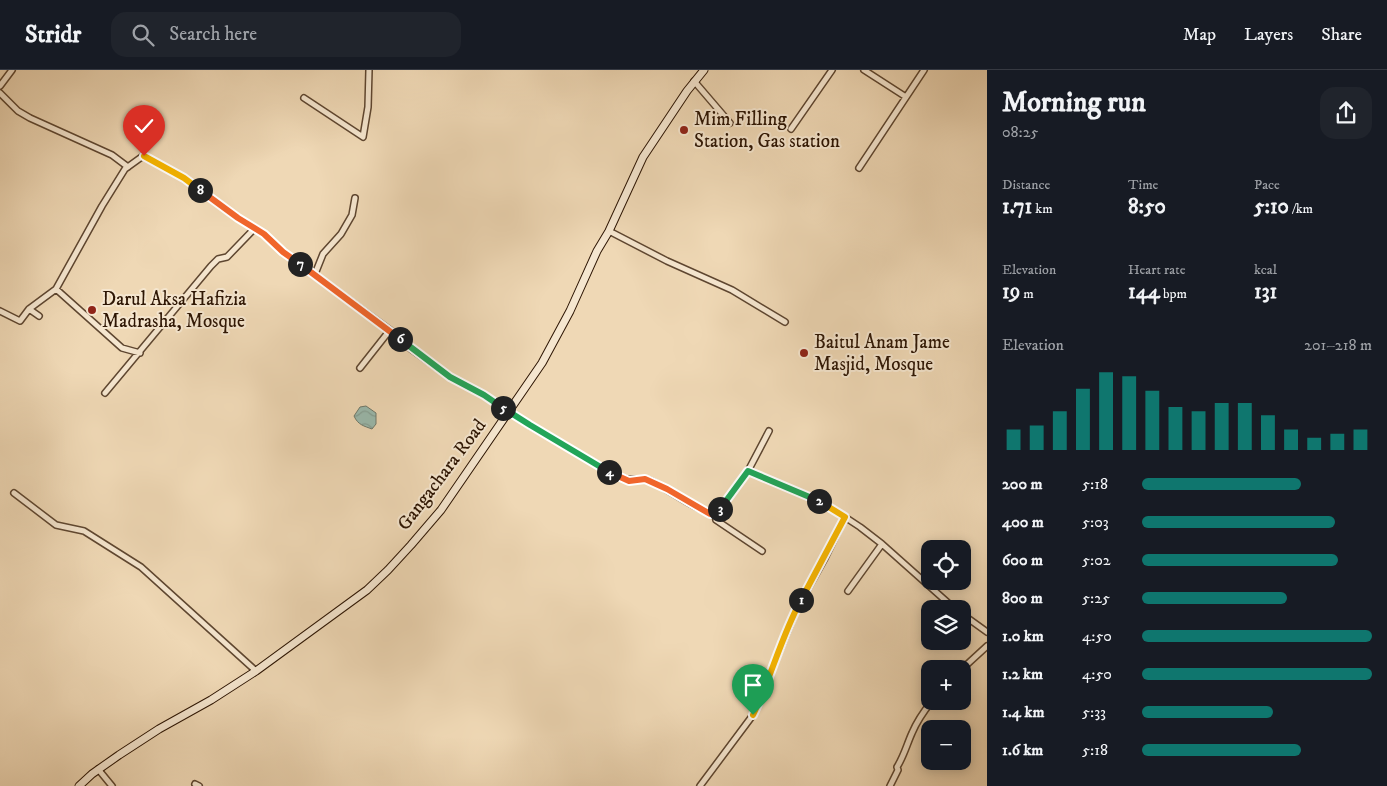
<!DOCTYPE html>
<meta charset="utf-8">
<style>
:root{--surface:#171b24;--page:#20242c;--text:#f1f3f6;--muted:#9ea1a6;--line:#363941;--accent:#0f766e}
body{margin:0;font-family:"IM FELL DW Pica",serif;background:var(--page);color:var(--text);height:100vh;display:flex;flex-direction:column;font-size:19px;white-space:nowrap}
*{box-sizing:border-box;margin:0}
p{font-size:16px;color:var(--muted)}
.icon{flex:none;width:28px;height:28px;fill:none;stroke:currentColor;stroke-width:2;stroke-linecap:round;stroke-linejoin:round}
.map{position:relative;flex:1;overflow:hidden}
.sheet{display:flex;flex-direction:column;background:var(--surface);width:400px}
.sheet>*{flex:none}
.buttons{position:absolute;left:921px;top:470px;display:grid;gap:10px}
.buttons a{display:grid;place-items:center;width:50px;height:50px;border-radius:10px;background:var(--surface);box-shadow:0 2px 12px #0003;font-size:25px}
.pin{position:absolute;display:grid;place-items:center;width:42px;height:42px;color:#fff;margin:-51px -21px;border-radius:50% 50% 50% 0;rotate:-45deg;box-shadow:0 0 5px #0007}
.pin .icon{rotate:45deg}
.km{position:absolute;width:25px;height:25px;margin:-12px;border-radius:50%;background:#222;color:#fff;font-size:14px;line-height:25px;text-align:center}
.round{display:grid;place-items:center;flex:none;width:52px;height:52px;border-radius:15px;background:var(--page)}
.overview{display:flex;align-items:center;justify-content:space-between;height:85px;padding:0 15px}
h1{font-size:28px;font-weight:700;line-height:38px}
.metrics{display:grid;grid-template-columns:repeat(3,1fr);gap:8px;height:85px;padding:5px 15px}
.metrics div{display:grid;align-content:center}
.metrics b{font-size:21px;font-weight:700}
.metrics small{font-size:14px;font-weight:400}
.metrics p{font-size:14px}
.chart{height:140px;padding:10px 15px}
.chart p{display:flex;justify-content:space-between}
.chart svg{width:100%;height:90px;margin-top:5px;stroke:var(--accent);stroke-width:6}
ul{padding:0 15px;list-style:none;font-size:16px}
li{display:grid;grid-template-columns:80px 60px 1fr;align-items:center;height:38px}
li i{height:12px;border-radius:6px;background:var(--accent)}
header{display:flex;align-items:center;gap:30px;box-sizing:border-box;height:70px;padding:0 25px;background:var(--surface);border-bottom:1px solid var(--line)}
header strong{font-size:24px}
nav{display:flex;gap:28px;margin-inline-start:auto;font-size:18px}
.search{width:350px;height:45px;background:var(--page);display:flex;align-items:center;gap:12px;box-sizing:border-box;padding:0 18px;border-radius:15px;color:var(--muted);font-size:19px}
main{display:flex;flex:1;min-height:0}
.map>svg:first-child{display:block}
.water{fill:url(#water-waves);stroke:#6e786a}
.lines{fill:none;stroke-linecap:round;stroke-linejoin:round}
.minor-casing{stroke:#5e4630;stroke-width:8}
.secondary-casing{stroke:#2d1503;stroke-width:9}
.minor{stroke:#f5e6cf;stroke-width:5}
.secondary{stroke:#f5e6cf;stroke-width:7}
.split-1-casing{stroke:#fff;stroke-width:10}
.split-2-casing{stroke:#fff;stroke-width:10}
.split-3-casing{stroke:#fff;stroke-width:10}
.split-4-casing{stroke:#fff;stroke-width:10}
.split-5-casing{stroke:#fff;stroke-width:10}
.split-6-casing{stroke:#fff;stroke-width:10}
.split-7-casing{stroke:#fff;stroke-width:10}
.split-8-casing{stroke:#fff;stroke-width:10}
.split-9-casing{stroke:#fff;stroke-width:10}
.split-1{stroke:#f5b400;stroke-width:6}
.split-2{stroke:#f5b400;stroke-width:6}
.split-3{stroke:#22a559;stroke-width:6}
.split-4{stroke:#f0652b;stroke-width:6}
.split-5{stroke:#22a559;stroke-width:6}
.split-6{stroke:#22a559;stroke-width:6}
.split-7{stroke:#f0652b;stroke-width:6}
.split-8{stroke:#f0652b;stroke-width:6}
.split-9{stroke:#f5b400;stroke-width:6}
.poi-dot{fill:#8f2418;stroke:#f5e6cf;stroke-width:2}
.labels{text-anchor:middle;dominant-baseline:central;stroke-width:4;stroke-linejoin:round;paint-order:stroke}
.poi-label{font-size:19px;fill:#2d1503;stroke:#f5e6cf;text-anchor:start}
.street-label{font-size:19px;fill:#2d1503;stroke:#f5e6cf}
</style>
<header>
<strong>Stridr</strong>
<div class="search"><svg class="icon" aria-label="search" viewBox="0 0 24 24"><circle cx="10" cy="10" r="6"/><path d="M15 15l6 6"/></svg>Search here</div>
<nav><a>Map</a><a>Layers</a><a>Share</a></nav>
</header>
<main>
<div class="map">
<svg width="987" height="716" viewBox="0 0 987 716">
<defs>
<pattern id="water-waves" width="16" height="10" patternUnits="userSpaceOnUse" patternTransform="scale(1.25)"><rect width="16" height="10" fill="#9abaae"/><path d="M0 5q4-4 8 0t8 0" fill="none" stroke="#859f94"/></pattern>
</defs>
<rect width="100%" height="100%" fill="#efd8b5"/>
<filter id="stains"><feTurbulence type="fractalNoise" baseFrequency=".004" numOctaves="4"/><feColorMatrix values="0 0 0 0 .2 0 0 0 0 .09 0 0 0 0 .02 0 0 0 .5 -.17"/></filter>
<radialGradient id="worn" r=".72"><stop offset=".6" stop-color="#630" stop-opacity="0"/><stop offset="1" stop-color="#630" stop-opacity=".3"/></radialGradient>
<path class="water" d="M366 336 376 343V354L372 359C364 356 358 355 354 346L360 337Z"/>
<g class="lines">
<defs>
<path id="minor" d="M864 0 906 27
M694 11 730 53
M0 16 12 0
M0 23 18 41 30 48 112 85 128 97
M304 28 363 67 368 37 369 0
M791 59 832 0
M859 98 924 0
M609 161 667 191 732 220 785 252
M315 204 323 184 341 164 352 145 355 128
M56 219 122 278 140 283
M29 239 56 219 102 136 125 99 143 86 184 108 238 148 264 164 283 182 390 260 411 279 450 307 484 325 529 355 617 406C632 413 640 406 651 411 668 419 699 442 715 444L718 442 748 401 769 361
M0 241 20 251 29 239 39 246
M360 298 390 260
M105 323 211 196 218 189 227 187 255 158
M748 401 822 432 860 457 882 474 848 521
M14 423 56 455 84 461 141 497 256 601
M715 444 716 450 762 481
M882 474 955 539
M962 544 987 562
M962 599 987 576
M98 699 112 716
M195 714 199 716
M700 716 753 645 797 538 825 488 845 447
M890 716 898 700 897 697C904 686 907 674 912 663 917 651 924 641 932 631"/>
<path id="secondary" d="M79 716 92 704 119 685 159 659 211 630 256 601 367 520 388 500 411 475 441 440 542 293 570 241 597 181 609 161 643 87 687 21 704 0"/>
</defs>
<use href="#minor" class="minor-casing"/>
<use href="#secondary" class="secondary-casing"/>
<use href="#minor" class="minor"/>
<use href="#secondary" class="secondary"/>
</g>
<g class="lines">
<defs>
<path id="split-1" d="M753 645C771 608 781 567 801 530"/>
<path id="split-2" d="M801 530 845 447 819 431"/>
<path id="split-3" d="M720 439 748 401 819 431"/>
<path id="split-4" d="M609 402 629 411 645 409 667 419 710 444H715L720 439"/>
<path id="split-5" d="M503 338 530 355 609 402"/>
<path id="split-6" d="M400 269 450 307 484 325 503 338"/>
<path id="split-7" d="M300 194 400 269"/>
<path id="split-8" d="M200 120 238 148 264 164 283 182 300 194"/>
<path id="split-9" d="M144 86 184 108 200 120"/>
</defs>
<use href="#split-1" class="split-1-casing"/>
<use href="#split-2" class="split-2-casing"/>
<use href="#split-3" class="split-3-casing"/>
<use href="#split-4" class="split-4-casing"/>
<use href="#split-5" class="split-5-casing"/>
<use href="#split-6" class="split-6-casing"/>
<use href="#split-7" class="split-7-casing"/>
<use href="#split-8" class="split-8-casing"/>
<use href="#split-9" class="split-9-casing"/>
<use href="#split-1" class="split-1"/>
<use href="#split-2" class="split-2"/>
<use href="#split-3" class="split-3"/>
<use href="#split-4" class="split-4"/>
<use href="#split-5" class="split-5"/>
<use href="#split-6" class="split-6"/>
<use href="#split-7" class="split-7"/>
<use href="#split-8" class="split-8"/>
<use href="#split-9" class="split-9"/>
</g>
<g class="poi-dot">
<circle cx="684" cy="60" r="5"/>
<circle cx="92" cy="240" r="5"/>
<circle cx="804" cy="283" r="5"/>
</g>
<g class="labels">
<g class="poi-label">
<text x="694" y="49">Mim Filling<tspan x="694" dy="22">Station, Gas station</tspan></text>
<text x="102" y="229">Darul Aksa Hafizia<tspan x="102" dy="22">Madrasha, Mosque</tspan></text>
<text x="814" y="272">Baitul Anam Jame<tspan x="814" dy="22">Masjid, Mosque</tspan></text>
</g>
<g class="street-label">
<text transform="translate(442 405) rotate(-53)">Gangachara Road</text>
</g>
</g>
<rect width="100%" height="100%" filter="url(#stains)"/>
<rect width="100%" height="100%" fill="url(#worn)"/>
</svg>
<div class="buttons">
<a><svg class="icon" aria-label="locate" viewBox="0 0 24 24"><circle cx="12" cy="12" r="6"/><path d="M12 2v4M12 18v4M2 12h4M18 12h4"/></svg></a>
<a><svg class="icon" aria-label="layers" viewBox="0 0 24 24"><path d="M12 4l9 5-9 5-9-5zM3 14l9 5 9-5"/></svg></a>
<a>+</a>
<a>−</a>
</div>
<div class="pin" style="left:753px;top:645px;background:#1e9e55"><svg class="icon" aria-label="arrive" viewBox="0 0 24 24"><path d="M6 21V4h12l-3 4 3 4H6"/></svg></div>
<div class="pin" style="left:144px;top:86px;background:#d93025"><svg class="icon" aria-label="check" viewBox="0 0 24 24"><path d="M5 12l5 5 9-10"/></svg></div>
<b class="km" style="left:801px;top:530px">1</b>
<b class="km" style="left:819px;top:431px">2</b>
<b class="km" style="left:720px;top:439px">3</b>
<b class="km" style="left:609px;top:402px">4</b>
<b class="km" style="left:503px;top:338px">5</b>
<b class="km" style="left:400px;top:269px">6</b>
<b class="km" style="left:300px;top:194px">7</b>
<b class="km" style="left:200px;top:120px">8</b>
</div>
<section class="sheet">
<div class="overview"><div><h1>Morning run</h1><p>08:25</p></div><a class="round"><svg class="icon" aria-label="share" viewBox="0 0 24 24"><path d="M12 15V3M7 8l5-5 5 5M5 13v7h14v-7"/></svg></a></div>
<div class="metrics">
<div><p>Distance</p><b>1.71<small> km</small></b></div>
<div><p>Time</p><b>8:50</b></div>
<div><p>Pace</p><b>5:10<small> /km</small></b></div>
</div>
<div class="metrics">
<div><p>Elevation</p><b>19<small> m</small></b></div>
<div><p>Heart rate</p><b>144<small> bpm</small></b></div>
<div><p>kcal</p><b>131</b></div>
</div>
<div class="chart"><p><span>Elevation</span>201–218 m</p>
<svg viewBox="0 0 160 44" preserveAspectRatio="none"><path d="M5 44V34M15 44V32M25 44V25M35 44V14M45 44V6M55 44V8M65 44V15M75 44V23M85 44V25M95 44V21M105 44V21M115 44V27M125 44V34M135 44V38M145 44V36M155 44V34"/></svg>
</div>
<ul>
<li><b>200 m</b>5:18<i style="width:69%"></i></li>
<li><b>400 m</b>5:03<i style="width:84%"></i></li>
<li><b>600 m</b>5:02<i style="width:85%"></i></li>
<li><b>800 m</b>5:25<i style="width:63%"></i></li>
<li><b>1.0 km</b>4:50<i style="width:100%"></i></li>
<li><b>1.2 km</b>4:50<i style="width:100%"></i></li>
<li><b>1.4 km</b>5:33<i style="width:57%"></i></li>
<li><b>1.6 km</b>5:18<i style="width:69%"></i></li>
</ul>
</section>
</main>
